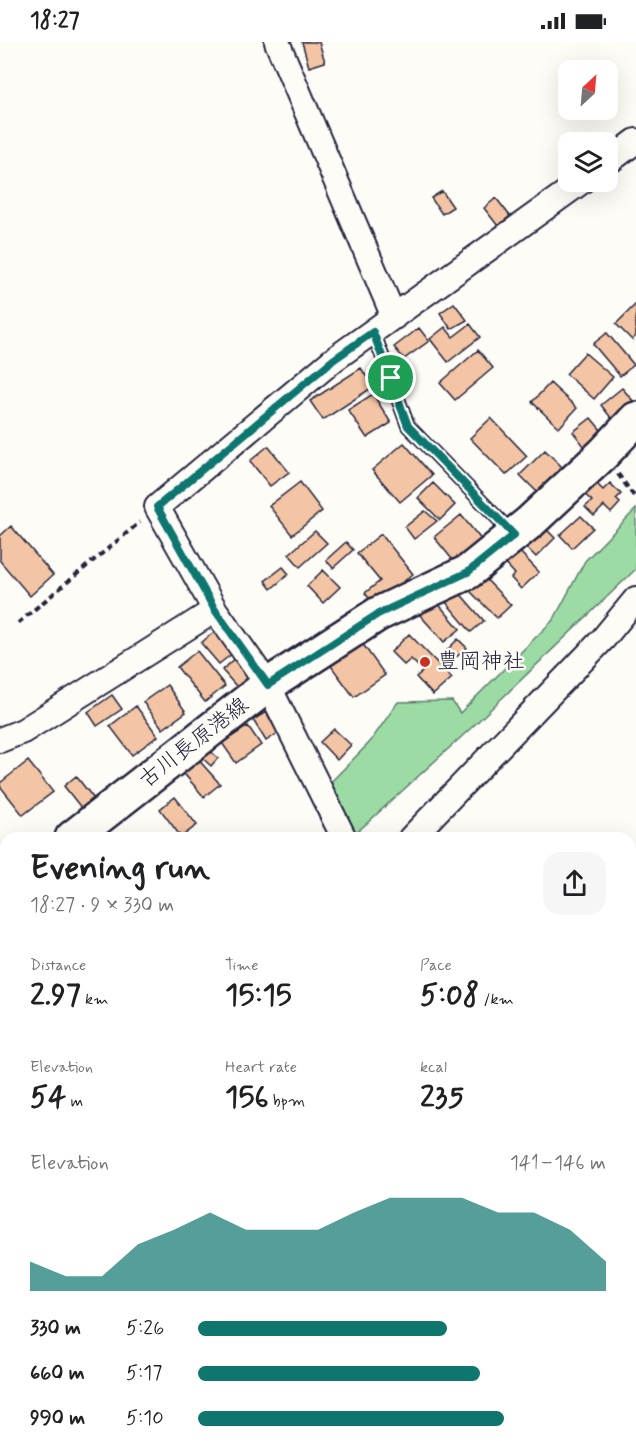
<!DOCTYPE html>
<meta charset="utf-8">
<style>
:root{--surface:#fff;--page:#f6f6f6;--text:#202124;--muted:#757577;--accent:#0f766e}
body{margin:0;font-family:Mynerve,"Klee One",sans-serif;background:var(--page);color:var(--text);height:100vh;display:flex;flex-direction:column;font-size:22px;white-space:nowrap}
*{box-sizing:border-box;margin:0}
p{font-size:20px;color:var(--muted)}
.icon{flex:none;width:33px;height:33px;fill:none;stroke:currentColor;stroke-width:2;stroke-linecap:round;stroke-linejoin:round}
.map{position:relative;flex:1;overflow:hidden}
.panel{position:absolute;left:0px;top:790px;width:636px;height:622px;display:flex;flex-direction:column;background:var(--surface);border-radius:18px 18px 0 0;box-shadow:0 6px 24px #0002}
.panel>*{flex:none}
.needle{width:39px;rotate:26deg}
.buttons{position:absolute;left:558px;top:18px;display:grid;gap:12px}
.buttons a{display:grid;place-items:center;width:60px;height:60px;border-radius:12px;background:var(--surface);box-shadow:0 6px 24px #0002;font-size:30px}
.pin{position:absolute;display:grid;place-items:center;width:51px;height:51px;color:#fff;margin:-26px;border:3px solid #fff;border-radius:50%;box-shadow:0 2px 6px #0007}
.round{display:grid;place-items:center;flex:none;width:63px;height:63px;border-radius:18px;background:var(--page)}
.summary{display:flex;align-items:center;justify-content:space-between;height:102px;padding:0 30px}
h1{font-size:33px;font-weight:700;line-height:45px}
.stats{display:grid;grid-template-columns:repeat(3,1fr);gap:9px;height:102px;padding:6px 30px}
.stats div{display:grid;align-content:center}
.stats b{font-size:30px;font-weight:700}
.stats small{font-size:16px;font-weight:400}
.stats p{font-size:16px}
.chart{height:168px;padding:12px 30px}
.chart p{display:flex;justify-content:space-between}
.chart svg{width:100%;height:108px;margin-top:6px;fill:var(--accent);opacity:.7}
ul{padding:0 30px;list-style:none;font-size:20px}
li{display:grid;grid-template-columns:96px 72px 1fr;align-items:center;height:45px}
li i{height:15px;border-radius:8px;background:var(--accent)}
.status{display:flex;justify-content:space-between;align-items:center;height:42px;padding:0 30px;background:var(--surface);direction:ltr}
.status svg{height:16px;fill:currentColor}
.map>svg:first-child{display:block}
.green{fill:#9cdca4;stroke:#5f7f70;stroke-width:1.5}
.water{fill:#abd6f6;stroke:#748eab;stroke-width:1.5}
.building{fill:#f4c5a4;stroke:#22223b;stroke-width:1.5}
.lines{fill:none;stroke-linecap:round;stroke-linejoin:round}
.service-casing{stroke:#22223b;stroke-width:16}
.minor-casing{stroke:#22223b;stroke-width:28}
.secondary-casing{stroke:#22223b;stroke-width:38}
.path{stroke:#22223b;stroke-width:4;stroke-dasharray:6 4.5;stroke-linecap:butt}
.service{stroke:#fdfcf7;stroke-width:12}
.minor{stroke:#fdfcf7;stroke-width:24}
.secondary{stroke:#fdfcf7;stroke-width:33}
.route-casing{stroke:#fff;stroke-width:12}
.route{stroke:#0f766e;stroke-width:8}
.poi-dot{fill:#c8321e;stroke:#fdfcf7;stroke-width:2}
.labels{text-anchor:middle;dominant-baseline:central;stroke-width:5;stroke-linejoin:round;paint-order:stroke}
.poi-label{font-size:22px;fill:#22223b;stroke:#fdfcf7;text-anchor:start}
.street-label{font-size:22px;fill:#22223b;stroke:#fdfcf7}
</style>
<div class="status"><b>18:27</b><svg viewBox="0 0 49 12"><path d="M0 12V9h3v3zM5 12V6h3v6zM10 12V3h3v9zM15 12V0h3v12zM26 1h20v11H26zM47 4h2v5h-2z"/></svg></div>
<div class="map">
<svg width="636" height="1412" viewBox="0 0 636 1412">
<rect width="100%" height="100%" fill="#fdfcf7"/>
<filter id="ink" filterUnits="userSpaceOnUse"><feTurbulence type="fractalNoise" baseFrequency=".0167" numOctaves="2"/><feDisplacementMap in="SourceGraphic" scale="12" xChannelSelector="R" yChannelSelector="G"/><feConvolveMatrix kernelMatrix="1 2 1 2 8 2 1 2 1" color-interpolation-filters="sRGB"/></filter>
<g filter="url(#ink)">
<path class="green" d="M636 467V527L470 687 355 792 331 740 370 700 398 660 452 659 460 671 554 577 585 519Z
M6 1077V1149L0 1147V1084Z
M0 1201 6 1205V1238L0 1245Z"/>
<path class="water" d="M636 1068V1412H212L216 1407H630V1072Z"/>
<path class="building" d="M302 0H319L325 20 309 25Z
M442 149 453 165 442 172 431 156Z
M496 156 510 174 498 184 484 166Z
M454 261 467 278 451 287 440 271Z
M636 262V294L632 298 616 282Z
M470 282 480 295 448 320 430 297 445 285 453 295Z
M419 286 429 299 404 317 394 305Z
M607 291 634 323 620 334 593 302Z
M478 308 493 326 455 358 440 341Z
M585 311 613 335 594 357 566 332Z
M361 326 373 345 323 378 310 359Z
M550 341 577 366 559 386 532 360Z
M622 346 634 360 612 377 601 363Z
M373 352 391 381 367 396 348 368Z
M491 376 527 414 506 433 470 396Z
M591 376 606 394 588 409 573 390Z
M404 401 432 433 400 460 372 428Z
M268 404 289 430 270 444 250 419Z
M545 408 566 429 541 454 520 433Z
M594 439 603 448 610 441 621 452 616 457 620 461 611 471 604 464 594 474 585 465 592 459 582 450Z
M300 440 322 469 292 493 269 464Z
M433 441 455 463 440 478 418 456Z
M425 469 437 479 414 497 405 485Z
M461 473 483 500 456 522 434 495Z
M581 474 593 486 572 506 560 493Z
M542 483 555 496 536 515 523 502Z
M11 484 53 533 30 554 0 519V494Z
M315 489 327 501 300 525 289 512Z
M381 492 413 532 374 563 365 551 380 539 357 511Z
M346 500 353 508 333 526 326 518Z
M518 508 539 530 521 547 511 536 515 532 505 521Z
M283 525 289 532 271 547 265 539Z
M323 528 340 545 323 561 307 544Z
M480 531 511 563 497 576 466 545Z
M457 548 484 579 471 590 445 559Z
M435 558 460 587 444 600 419 572Z
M215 589 233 611 219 622 201 601Z
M409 592 452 636 433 653 416 635 423 629 411 617 404 623 391 610Z
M458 597 467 606 455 616 447 608Z
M362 601 385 633 354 655 331 624Z
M197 609 225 644 205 660 177 625Z
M236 616 257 641 243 652 222 628Z
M167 643 186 670 163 687 143 660Z
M112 653 122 667 97 684 88 670Z
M136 664 158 694 132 713 110 684Z
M266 670 278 691 266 699 253 678Z
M248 684 261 703 236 721 222 701Z
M334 687 351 703 337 718 320 700Z
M206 705 218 716 211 724 199 713Z
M196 715 220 742 204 755 180 727Z
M28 719 53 750 23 773 0 744V741Z
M76 734 94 757 82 767 64 744Z
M175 755 197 783 181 795 160 767Z
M0 885 6 892V922L0 916Z
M6 954V976L0 969V960Z"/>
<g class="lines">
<defs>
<path id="service" d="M373 289 408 384 513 492"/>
<path id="minor" d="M277 0 394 275
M608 120 636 99
M0 698 23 689 215 568
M344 796 268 643 215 568 157 465 333 318 581 140
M411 796 603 597 636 557
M0 1165 6 1168
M0 1269 6 1262"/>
<path id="secondary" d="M72 796 268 643 378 572 468 530 530 480 603 412 636 377
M0 861 6 856"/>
</defs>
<use href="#service" class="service-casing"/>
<use href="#minor" class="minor-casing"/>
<use href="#secondary" class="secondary-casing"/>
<path class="path" d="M618 432 636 457
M18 581 140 480
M0 929 6 935"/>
<use href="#service" class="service"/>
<use href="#minor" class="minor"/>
<use href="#secondary" class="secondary"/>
</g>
</g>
<g class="lines" filter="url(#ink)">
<defs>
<path id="route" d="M373 290 408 384 514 493 468 530 378 572 268 643 215 568 157 465 333 318Z"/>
</defs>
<use href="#route" class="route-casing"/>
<use href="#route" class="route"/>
</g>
<circle class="poi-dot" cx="425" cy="620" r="6"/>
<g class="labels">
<g class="poi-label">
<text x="437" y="620">豊岡神社</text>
</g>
<g class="street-label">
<text transform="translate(194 701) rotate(-38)">古川長原港線</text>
</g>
</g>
</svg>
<div class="buttons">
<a><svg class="needle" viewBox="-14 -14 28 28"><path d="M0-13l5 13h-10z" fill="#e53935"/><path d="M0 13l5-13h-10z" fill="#757577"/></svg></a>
<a><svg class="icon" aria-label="layers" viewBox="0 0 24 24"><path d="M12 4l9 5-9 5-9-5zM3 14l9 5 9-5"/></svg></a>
</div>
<div class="pin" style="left:391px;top:336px;background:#1e9e55"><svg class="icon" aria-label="arrive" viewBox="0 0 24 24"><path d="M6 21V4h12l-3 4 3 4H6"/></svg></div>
<section class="panel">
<div class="summary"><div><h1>Evening run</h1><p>18:27 · 9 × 330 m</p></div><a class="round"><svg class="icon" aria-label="share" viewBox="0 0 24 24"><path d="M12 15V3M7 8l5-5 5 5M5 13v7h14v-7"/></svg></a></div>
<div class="stats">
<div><p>Distance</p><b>2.97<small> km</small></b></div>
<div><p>Time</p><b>15:15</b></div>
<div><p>Pace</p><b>5:08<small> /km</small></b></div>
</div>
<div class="stats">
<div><p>Elevation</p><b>54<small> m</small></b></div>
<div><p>Heart rate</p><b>156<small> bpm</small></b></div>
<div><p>kcal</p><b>235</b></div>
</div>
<div class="chart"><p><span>Elevation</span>141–146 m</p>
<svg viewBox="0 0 160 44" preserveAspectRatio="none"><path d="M0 44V32L10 38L20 38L30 25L40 19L50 12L60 19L70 19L80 19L90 12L100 6L110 6L120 6L130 12L140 12L150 19L160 32V44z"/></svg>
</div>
<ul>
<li><b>330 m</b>5:26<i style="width:61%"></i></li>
<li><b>660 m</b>5:17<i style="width:69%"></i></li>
<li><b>990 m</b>5:10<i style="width:75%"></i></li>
</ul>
</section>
</div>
